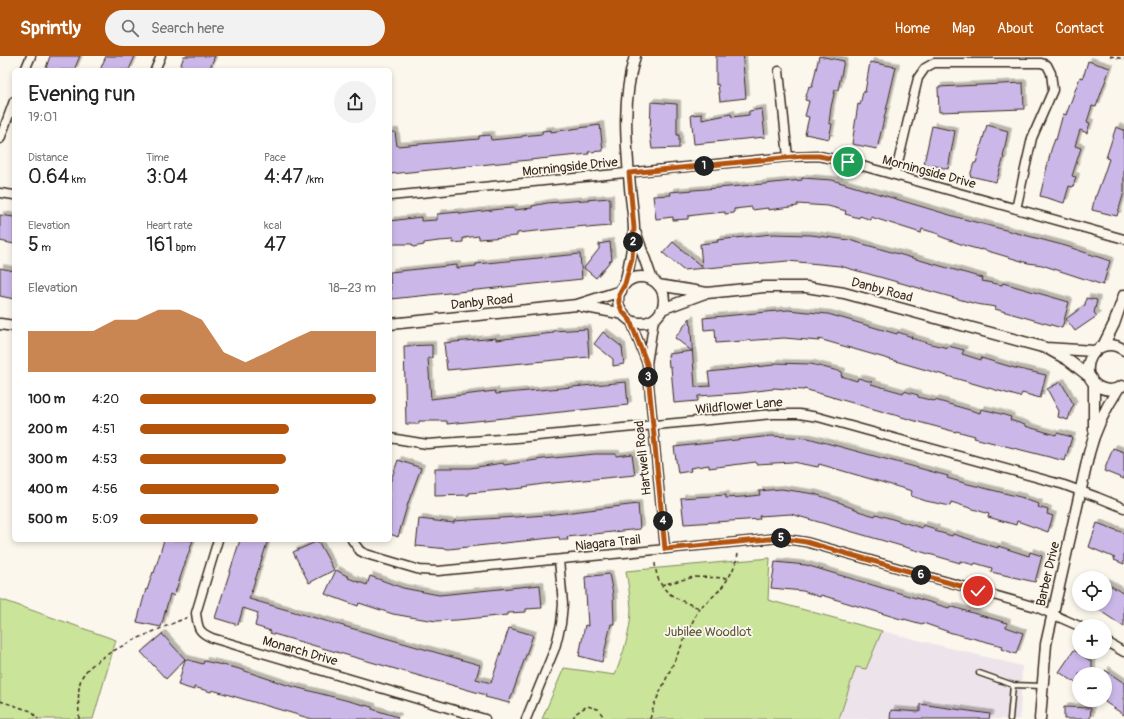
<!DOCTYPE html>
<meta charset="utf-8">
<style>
:root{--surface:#fff;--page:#f2f2f2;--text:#222;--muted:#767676;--accent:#b45309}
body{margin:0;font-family:Pangolin,sans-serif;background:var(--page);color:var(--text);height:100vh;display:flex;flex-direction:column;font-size:15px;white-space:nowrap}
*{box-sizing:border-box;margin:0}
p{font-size:13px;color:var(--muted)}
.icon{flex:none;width:22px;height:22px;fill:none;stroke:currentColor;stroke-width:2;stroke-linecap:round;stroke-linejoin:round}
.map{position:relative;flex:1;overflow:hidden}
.drawer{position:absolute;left:12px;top:12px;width:380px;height:474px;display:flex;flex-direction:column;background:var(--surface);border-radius:6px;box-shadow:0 2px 6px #0003}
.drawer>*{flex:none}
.tools{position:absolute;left:1072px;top:515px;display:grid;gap:8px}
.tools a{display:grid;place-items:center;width:40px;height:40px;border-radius:50%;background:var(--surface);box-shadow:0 2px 6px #0003;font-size:20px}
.pin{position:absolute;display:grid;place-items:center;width:34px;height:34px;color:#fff;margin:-17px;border:2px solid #fff;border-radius:50%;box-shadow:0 1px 4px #0007}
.km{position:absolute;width:20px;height:20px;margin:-10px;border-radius:50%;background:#222;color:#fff;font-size:11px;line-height:20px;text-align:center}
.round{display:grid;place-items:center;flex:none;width:42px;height:42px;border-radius:21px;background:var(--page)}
.overview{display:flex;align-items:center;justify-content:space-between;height:68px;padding:0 16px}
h1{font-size:22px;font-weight:600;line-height:30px}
.figures{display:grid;grid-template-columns:repeat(3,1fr);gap:6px;height:68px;padding:4px 16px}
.figures div{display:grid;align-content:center}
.figures b{font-size:20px;font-weight:600}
.figures small{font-size:11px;font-weight:400}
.figures p{font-size:11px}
.chart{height:112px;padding:8px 16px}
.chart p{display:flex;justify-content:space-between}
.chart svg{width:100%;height:72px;margin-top:4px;fill:var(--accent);opacity:.7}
ul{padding:0 16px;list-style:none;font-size:13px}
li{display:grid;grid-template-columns:64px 48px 1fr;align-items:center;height:30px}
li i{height:10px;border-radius:5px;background:var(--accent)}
header{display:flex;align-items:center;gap:24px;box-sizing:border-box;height:56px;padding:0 20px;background:var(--accent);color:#fff}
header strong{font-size:19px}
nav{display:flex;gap:22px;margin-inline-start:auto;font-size:14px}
.search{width:280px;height:36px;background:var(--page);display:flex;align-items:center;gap:10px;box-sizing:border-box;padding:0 14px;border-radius:22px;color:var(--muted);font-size:15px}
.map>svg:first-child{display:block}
.built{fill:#ede4eb}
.green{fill:#cae49a;stroke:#82875c}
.building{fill:#cbb8e9;stroke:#3b2a1e;filter:url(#shadow)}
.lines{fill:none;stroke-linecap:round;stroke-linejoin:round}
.service-casing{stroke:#3b2a1e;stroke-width:7}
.minor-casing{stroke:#3b2a1e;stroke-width:11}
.tertiary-casing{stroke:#3b2a1e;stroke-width:13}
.path{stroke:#3b2a1e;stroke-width:1.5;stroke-dasharray:4 3;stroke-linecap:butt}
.service{stroke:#fbf7ec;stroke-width:4}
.minor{stroke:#fbf7ec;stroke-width:8}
.tertiary{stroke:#fbf7ec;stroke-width:10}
.route-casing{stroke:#fff;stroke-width:8}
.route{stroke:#b45309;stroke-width:5}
.labels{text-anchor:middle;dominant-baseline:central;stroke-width:3.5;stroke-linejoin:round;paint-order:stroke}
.street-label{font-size:13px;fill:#3b2a1e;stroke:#fbf7ec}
.park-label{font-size:13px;fill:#5f583d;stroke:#fbf7ec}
</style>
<header>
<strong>Sprintly</strong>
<div class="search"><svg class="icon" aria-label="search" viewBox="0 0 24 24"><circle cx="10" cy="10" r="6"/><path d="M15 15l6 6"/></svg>Search here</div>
<nav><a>Home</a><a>Map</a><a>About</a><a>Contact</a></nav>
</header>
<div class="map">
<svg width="1124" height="663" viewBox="0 0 1124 663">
<defs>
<filter id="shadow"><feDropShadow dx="3.5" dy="-3.5" stdDeviation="0" flood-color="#0004"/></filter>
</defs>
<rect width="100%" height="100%" fill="#fbf7ec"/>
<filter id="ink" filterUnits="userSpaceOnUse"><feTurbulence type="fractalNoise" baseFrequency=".025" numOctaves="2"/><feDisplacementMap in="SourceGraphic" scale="8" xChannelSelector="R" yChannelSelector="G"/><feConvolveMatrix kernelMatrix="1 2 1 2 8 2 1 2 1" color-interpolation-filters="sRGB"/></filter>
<g filter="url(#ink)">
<path class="built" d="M882 575 1022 610 1020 663H839L856 611 866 613Z"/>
<path class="green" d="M770 502 768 544 882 575 866 613 856 611 839 663H542L564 612 615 619C623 598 631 575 631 552 630 540 628 527 626 515Z
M0 543 116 584 93 663H0Z"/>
<path class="building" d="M50 0H80L74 14H50L46 12Z
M106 0H135L129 14H100Z
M184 0H215L209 14H179Z
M716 0H744L743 6 746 42 720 45 718 28 716 29Z
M819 0 844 5 838 34H835L831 51 829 67 832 68 829 83 805 78 809 61 805 60 809 45 805 44 809 30 812 31Z
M1088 5 1110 12 1096 51 1092 50 1087 66 1090 67 1087 77 1080 74 1075 90 1081 92 1072 120 1076 121 1073 131 1069 130 1064 147 1040 140 1051 94 1055 83 1056 84 1063 58 1066 59 1080 21 1083 22Z
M870 6 896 11 877 93 852 88 858 48 860 49 863 36H865Z
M1023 27 1024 53 939 56 938 31Z
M651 46 677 48V79H679V92L652 93 650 77Z
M762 53 765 81 694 88 691 59 702 58V64L731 58 732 61 749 59V55Z
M600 69 603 95 588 96 589 98 390 118V76H395L397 90 479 83V80L490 79 491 84 522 81V80L542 78V75L551 74V76Z
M987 69 1008 75 1003 101H1004L996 126 970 120 974 107H976Z
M932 70 955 75 948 113 924 107Z
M1116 71 1124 74V136L1117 160 1092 154 1095 140H1096L1104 118 1109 103 1106 102Z
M802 122 832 124 960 162 1066 190 1110 205 1103 229 1042 209 1028 207 981 193V194L966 190 939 180V178L922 173 921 177 871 161V164L860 160 859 162 845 158 846 155 828 150 797 148 798 150 768 154V152L752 154V151L734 153V157L725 158V156L703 158 688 160V163L673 164V161L656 163 653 140 671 139 670 136 764 128 802 124Z
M610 142V170L587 172 586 170 517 177V180L492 182 479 183V180L463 182V186L453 187V184L439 185 424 187V189L413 191 412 188H390V165L421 161V165L437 164V158L460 156V158L500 153 514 152V154L532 152V150L547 147Z
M0 159 14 161V188L0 185Z
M772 178 811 179 849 184 983 222 982 225 1002 229 1003 227 1069 246 1062 272 995 253 996 251 976 248 840 210 788 205 683 214 663 197 673 186 702 211 700 188 718 186 717 184Z
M610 186 612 204 610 205 596 222 584 212 599 193V188Z
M580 198 582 223 391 243 390 216 457 209V212L476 210V208Z
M0 212 14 215V243L0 240Z
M1086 242 1097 244 1094 257 1097 260 1075 275 1066 263 1085 249Z
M788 254 828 258 897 278 898 276 912 281 911 282 931 288 948 292V290L964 294 962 298 981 304V302L1015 312 1046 319 1040 342 1022 337 1020 341 819 283V285L784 282 716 287 715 273 704 274 703 262Z
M690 262 695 331 710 330 708 316 774 309V307L811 308 842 316 841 320 857 325 858 322 872 326 871 328 903 337 904 335 918 339V341L934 345 935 344 980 357 981 353 994 356 1011 361 1010 364 1025 369V370L1056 379 1057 377 1072 381 1065 405 974 382 975 380 956 375V376L926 368 804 333V334L773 332V333L741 337 698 340V345L674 347 671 311H669L668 298 692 295 675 282Z
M587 273 589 301 447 314 444 287 496 282V284L553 277V275Z
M603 276 622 291 624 308 613 310V303L594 288Z
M432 289V302H428L431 343 495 335 496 338 626 326 628 349 447 368V365H419V368H406L404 290Z
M1061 326 1074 349 1072 351 1068 364 1058 361 1059 355 1047 333Z
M771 380 808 382 948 420 947 422 964 427 1024 442 1023 443 1039 448 1038 451 1048 454 1047 458 1053 460 1048 476 1017 465 1016 469 988 461 989 458 951 446 950 450 926 445 911 440 912 435 819 408 818 411 792 406 757 408 756 406 709 412V409L690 412 691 415 678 417 674 391Z
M1113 392 1124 396V423L1104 415Z
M595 398H616V400L632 398 635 419 543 428 523 431 524 432 469 437V439L435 440V412H470L503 407 504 409 543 403Z
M398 404 421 412 408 447 398 481 390 478V427Z
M781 433 815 438 844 448V449L858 454V455L875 460 876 458 922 472 923 469 936 473 935 475 952 480 953 478 998 492V490L1029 500 1030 496 1042 500 1035 526 991 516 992 512 975 507 974 509 960 505V507L791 458 759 460 760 463 746 464 684 468 681 442 726 439V442L742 441 760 439 759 435Z
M638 448 640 473 567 481 568 484H560L559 481 551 482 449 493 416 490 419 463 454 467V465L547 459Z
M1097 467 1124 477V508L1114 504 1115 502 1089 491Z
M164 484H193L174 540 170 538 161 571 137 566 146 533 147 534 153 516 154 517Z
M240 484H268L249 543 480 609 476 623 491 627 509 572 533 579 509 647 485 641 486 639 270 577 271 575 255 570 258 557 243 552 238 569 215 562Z
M318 485 334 514 309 527 293 496Z
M775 506 806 509 949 552 950 550 966 555 1007 567 1006 571 1023 577 1016 598 1002 593 1003 590 952 577 923 567 922 568 904 563V564L821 539 820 541 803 535 771 532Z
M336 514 349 521 348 522 367 529 370 520 403 532 439 539 540 529 542 552 526 553V556L508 557V559L457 564 436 565 416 562 393 558 359 547 358 550 325 538Z
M609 518 613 538 614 568H611L602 606 579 600 585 569 588 570 585 521Z
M1105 526 1124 538V571L1090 548H1105Z
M162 578 185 603 166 623 141 596Z
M1074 594 1092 606V618H1079V629L1059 616Z
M185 603 203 608 204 605 236 612 287 629 372 651V653L398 661 397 663H312L212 634 211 636 194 631V634L178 629Z
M1105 614 1124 627V659L1105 646Z
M920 648 990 658 989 663H890L891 654 920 656Z
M1064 651 1091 652 1090 663H1064Z"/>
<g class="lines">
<defs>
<path id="service" d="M979 617 1013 629 1042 630
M1010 663 1013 629"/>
<path id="minor" d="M25 14 31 0
M155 14 161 0
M779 15 788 101
M0 83 14 45
M895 119 918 22 925 12 934 7H1041L1047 9 1051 17 1053 34 1032 82 1016 153
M0 137 14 139
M390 140 788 101 819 100 848 106 1124 183
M630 263 646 305
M654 263 647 308 665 493
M390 382 427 388 516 382 773 358H799L818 361 1064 429 1097 441 1124 452
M218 484 196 557C198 572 198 576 212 582L485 663
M352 484 360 495 366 498 420 514 438 515 779 482 806 486 1036 551 1079 570
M1105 585 1124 596
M526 663 555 592 561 568 563 548 559 504"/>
<path id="tertiary" d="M636 178 652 224
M618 244a23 23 0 1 1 46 0a23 23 0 1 1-46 0Z
M625 228C629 210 633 193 634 174 634 160 631 145 630 131 626 86 622 44 635 0
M658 229 707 237 764 231H806L844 237 1046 292 1094 295
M581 250 624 258
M662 253 705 237
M0 268 14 270
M390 268 577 249 621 235
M1103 290 1114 268 1124 239
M1050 294 1068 304 1091 322
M1122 330C1116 334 1108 335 1101 332 1072 319 1096 274 1124 294
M1094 374V327
M1040 663 1046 588 1089 397C1095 373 1105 353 1118 333"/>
</defs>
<use href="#service" class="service-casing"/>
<use href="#minor" class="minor-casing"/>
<use href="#tertiary" class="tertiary-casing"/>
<path class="path" d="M1110 0 1124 3
M655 507C657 536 674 542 699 552 719 537 732 523 738 498
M661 529 694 521 730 522
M0 645 31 655 38 663
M79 663C79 650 77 636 81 623 91 598 163 572 188 561
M573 663 575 658 587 650 598 653 605 663
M650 663 654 649 699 552"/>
<use href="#service" class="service"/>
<use href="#minor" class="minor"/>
<use href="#tertiary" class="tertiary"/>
</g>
</g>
<g class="lines" filter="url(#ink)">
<defs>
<path id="route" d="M848 106 819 100H803L629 117 634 172 632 202 625 228 619 239V247L622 255 630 264 647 308 665 493 779 482 806 486 978 535"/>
</defs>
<use href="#route" class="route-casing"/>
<use href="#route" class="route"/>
</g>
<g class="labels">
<g class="street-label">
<text transform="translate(570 111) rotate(-6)">Morningside Drive</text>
<text transform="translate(929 116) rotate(15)">Morningside Drive</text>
<text transform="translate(882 234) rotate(15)">Danby Road</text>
<text transform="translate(482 246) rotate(-6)">Danby Road</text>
<text transform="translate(739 350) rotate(-5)">Wildflower Lane</text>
<text transform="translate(643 402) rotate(-96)">Hartwell Road</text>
<text transform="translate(608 487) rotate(-6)">Niagara Trail</text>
<text transform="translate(1048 518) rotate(-77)">Barber Drive</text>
<text transform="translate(300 595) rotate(16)">Monarch Drive</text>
</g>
<g class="park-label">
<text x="708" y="576">Jubilee Woodlot</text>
</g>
</g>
</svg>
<div class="tools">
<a><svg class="icon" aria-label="locate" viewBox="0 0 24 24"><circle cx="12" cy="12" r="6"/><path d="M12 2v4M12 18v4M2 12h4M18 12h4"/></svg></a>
<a>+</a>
<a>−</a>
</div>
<div class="pin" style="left:848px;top:106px;background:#1e9e55"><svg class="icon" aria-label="arrive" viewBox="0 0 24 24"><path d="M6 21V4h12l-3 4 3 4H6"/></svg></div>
<div class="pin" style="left:978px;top:535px;background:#d93025"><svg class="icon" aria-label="check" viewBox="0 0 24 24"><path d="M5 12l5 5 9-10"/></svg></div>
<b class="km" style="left:704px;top:110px">1</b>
<b class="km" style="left:633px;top:186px">2</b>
<b class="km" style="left:648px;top:321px">3</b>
<b class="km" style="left:663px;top:465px">4</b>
<b class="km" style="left:781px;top:482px">5</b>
<b class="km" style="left:921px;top:519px">6</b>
<section class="drawer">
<div class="overview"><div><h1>Evening run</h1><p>19:01</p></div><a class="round"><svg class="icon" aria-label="share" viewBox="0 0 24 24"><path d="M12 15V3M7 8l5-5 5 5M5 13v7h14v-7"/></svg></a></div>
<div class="figures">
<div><p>Distance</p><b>0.64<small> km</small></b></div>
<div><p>Time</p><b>3:04</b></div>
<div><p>Pace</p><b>4:47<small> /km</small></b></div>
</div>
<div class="figures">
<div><p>Elevation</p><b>5<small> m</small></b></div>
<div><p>Heart rate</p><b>161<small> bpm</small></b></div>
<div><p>kcal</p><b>47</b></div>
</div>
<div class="chart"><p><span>Elevation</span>18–23 m</p>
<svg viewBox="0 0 160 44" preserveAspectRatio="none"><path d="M0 44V19L10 19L20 19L30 19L40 12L50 12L60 6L70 6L80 12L90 32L100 38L110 32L120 25L130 19L140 19L150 19L160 19V44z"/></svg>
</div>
<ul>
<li><b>100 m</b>4:20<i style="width:100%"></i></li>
<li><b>200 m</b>4:51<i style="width:63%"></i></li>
<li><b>300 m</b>4:53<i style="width:62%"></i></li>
<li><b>400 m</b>4:56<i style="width:59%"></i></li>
<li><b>500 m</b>5:09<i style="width:50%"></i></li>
</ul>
</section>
</div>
